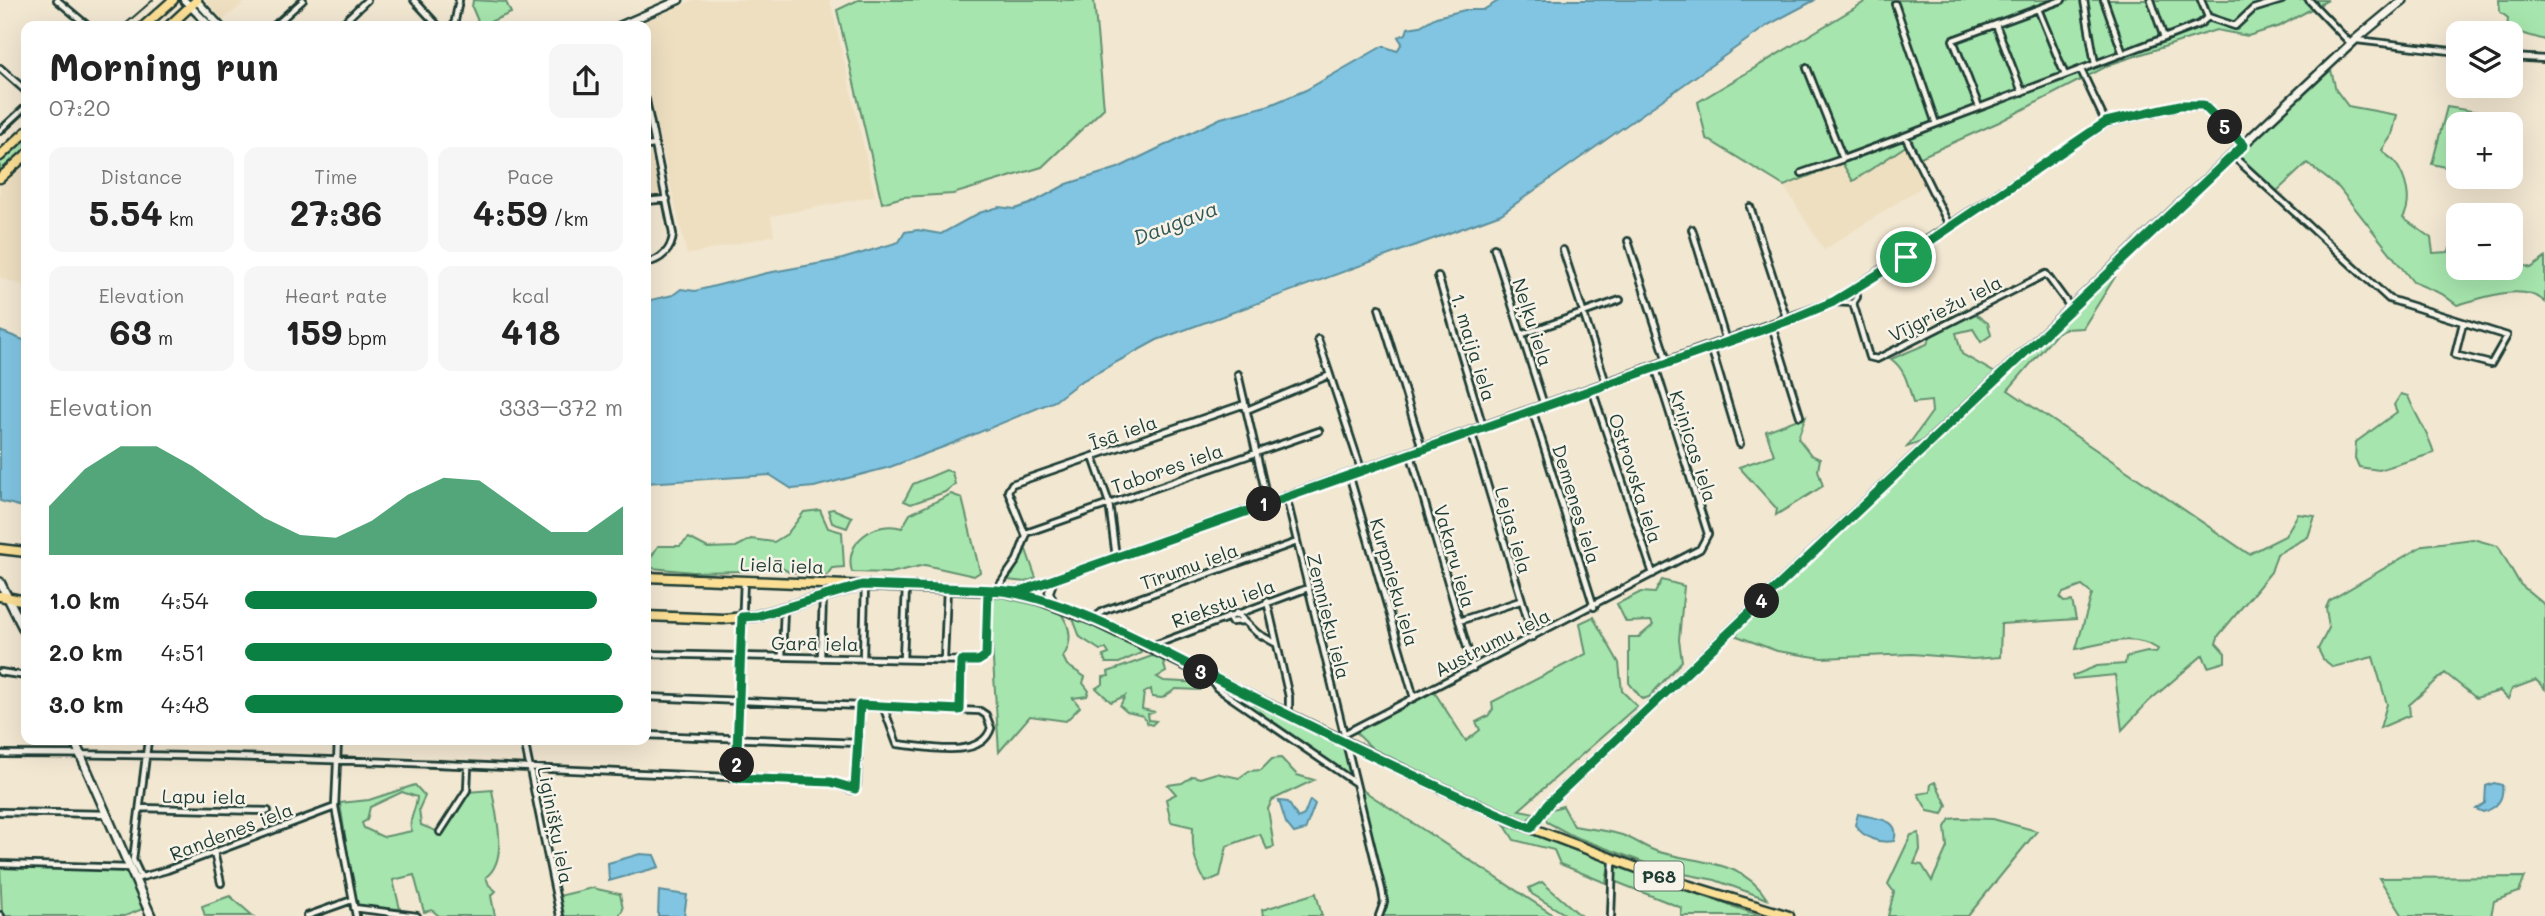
<!DOCTYPE html>
<meta charset="utf-8">
<style>
:root{--surface:#fff;--page:#f6f6f6;--text:#222;--muted:#767676;--accent:#0b8043}
body{margin:0;font-family:Mali,sans-serif;background:var(--page);color:var(--text);height:100vh;display:flex;flex-direction:column;font-size:26px;white-space:nowrap}
*{box-sizing:border-box;margin:0}
p{font-size:23px;color:var(--muted)}
.icon{flex:none;width:38px;height:38px;fill:none;stroke:currentColor;stroke-width:2;stroke-linecap:round;stroke-linejoin:round}
.map{position:relative;flex:1;overflow:hidden}
.side{position:absolute;left:21px;top:21px;width:630px;height:724px;display:flex;flex-direction:column;background:var(--surface);border-radius:14px;box-shadow:0 7px 28px #0002}
.side>*{flex:none}
.fabs{position:absolute;left:2446px;top:21px;display:grid;gap:14px}
.fabs a{display:grid;place-items:center;width:77px;height:77px;border-radius:14px;background:var(--surface);box-shadow:0 7px 28px #0002;font-size:35px}
.pin{position:absolute;display:grid;place-items:center;width:60px;height:60px;color:#fff;margin:-30px;border:4px solid #fff;border-radius:50%;box-shadow:0 2px 7px #0007}
.km{position:absolute;width:35px;height:35px;margin:-18px;border-radius:50%;background:#222;color:#fff;font-size:19px;line-height:35px;text-align:center}
.round{display:grid;place-items:center;flex:none;width:74px;height:74px;border-radius:14px;background:var(--page)}
.overview{display:flex;align-items:center;justify-content:space-between;height:119px;padding:0 28px}
h1{font-size:38px;font-weight:800;line-height:52px}
.figures{display:grid;grid-template-columns:repeat(3,1fr);gap:10px;height:119px;padding:7px 28px}
.figures div{display:grid;align-content:center;border-radius:14px;background:var(--page);text-align:center}
.figures b{font-size:35px;font-weight:800}
.figures small{font-size:19px;font-weight:400}
.figures p{font-size:19px}
.chart{height:196px;padding:14px 28px}
.chart p{display:flex;justify-content:space-between}
.chart svg{width:100%;height:126px;margin-top:7px;fill:var(--accent);opacity:.7}
ul{padding:0 28px;list-style:none;font-size:23px}
li{display:grid;grid-template-columns:112px 84px 1fr;align-items:center;height:52px}
li i{height:18px;border-radius:9px;background:var(--accent)}
.map>svg:first-child{display:block}
.built{fill:#eedfc1}
.green{fill:#a6e5ad;stroke:#629170;stroke-width:2;fill-rule:evenodd}
.water{fill:#81c5e2;stroke:#5a8f9c;stroke-width:2}
.lines{fill:none;stroke-linecap:round;stroke-linejoin:round}
.minor-casing{stroke:#1f3d34;stroke-width:10}
.tertiary-casing{stroke:#1f3d34;stroke-width:11}
.secondary-casing{stroke:#1f3d34;stroke-width:12}
.primary-casing{stroke:#1f3d34;stroke-width:13}
.minor{stroke:#f7f3e8;stroke-width:4.5}
.tertiary{stroke:#f7f3e8;stroke-width:6}
.secondary{stroke:#f7f3e8;stroke-width:7}
.primary{stroke:#fbdf96;stroke-width:8}
.tram{stroke:#1f3d34;stroke-width:2}
.rail{stroke:#1f3d34;stroke-width:2}
.route-casing{stroke:#fff;stroke-width:14}
.route{stroke:#0b8043;stroke-width:9}
.labels{text-anchor:middle;dominant-baseline:central;stroke-width:5;stroke-linejoin:round;paint-order:stroke}
.shield{fill:#f7f3e8;stroke:#60746a;stroke-width:2}
.shield-label{font-size:18px;font-weight:bold;fill:#1f3d34}
.street-label{font-size:19px;fill:#1f3d34;stroke:#f7f3e8}
.water-label{font-size:21px;font-style:italic;fill:#335857;stroke:#f7f3e8}
</style>
<div class="map">
<svg width="2545" height="916" viewBox="0 0 2545 916">
<rect width="100%" height="100%" fill="#f2e7d1"/>
<filter id="ink" filterUnits="userSpaceOnUse"><feTurbulence type="fractalNoise" baseFrequency=".0143" numOctaves="2"/><feDisplacementMap in="SourceGraphic" scale="14" xChannelSelector="R" yChannelSelector="G"/><feConvolveMatrix kernelMatrix="1 2 1 2 8 2 1 2 1" color-interpolation-filters="sRGB"/></filter>
<g filter="url(#ink)">
<path class="built" d="M205 0H248L223 20Z
M694 0H830L875 196 771 216 774 235 687 255 646 78V26H635Z
M1907 145 1926 184 1824 250 1784 186 1842 162 1854 181Z
M646 152H653L662 195 646 196Z
M26 163V286L0 278V186Z"/>
<path class="green" d="M473 0 506 2 511 13 480 26 472 7Z
M858 0H1094L1104 108 1042 167 953 194 903 197 882 203 837 10Z
M1868 0H2328L2280 26 2248 36 2216 30 2111 64 1999 122 1914 160 1906 146 1853 181 1842 163 1784 186 1706 138 1698 102Z
M2499 0H2545V40L2507 29 2508 18 2500 12Z
M2331 70 2336 90 2348 106 2397 115 2392 135 2382 150C2386 156 2391 157 2395 162 2406 178 2413 201 2403 218L2431 238 2433 253 2448 252 2459 232V268H2511V260L2531 268 2545 258V302C2522 282 2482 298 2457 305L2442 294 2413 282 2339 188 2307 163 2276 192 2238 156Z
M2447 107 2490 114 2485 124H2459V170L2432 164Z
M26 136V151L0 174V160Z
M2110 276 2115 277 2083 328 2064 329 2057 333 2008 390 2249 554 2285 536 2298 514 2315 516 2308 537 2277 554 2271 572 2219 635 2216 643 2225 653V662L2208 667 2203 655 2148 702 2122 730 2115 675 2073 679 2072 676 2097 666 2125 664 2126 657 2147 652 2156 653 2158 649C2133 632 2103 644 2076 649L2092 594 2082 586 2063 593 2060 598 2064 602 2072 601 2076 619 2001 624 2000 657 1973 659 1912 654 1822 658 1777 651 1737 636 1738 629Z
M1967 308 1988 323 1991 335 1981 342 1973 329 1956 333 1962 354 1995 373 1921 442 1907 447 1932 412 1931 401 1913 403C1908 385 1906 370 1891 359L1927 344 1936 325Z
M2401 394 2408 396C2416 417 2428 432 2434 453L2379 470 2359 467 2355 458 2356 442 2397 412 2394 405Z
M1806 416 1798 438 1811 455 1820 459 1818 470 1823 486 1776 515 1777 509 1739 467 1774 455 1766 431Z
M946 470 952 472 955 484 945 492 911 504 904 501 913 484Z
M951 494 962 498 980 572 974 576 925 565 890 573 852 572C843 542 875 520 902 528L910 514Z
M833 509 852 517 847 528 832 523 828 510Z
M820 510 828 528 842 532 844 567 832 568 827 575 789 572 778 566 747 571 693 572 652 568 650 559 658 546H680L689 538 708 548 736 547 751 539 774 542 787 534 804 512Z
M2473 539 2498 546 2520 584 2545 605V689L2536 680 2512 689 2508 699 2500 691 2476 698 2445 673 2409 705 2410 715 2380 728 2387 704 2373 657 2333 667 2323 659 2318 649 2329 628 2326 608 2329 601 2424 545Z
M1024 544 1036 578 1025 582 1007 580 1013 574Z
M1662 580 1684 586 1679 640 1682 661 1649 697 1642 699 1629 683V637H1639L1653 625 1651 621 1626 622 1617 604 1641 592 1655 593Z
M992 595 1058 610C1071 625 1074 640 1063 657L1067 665 1085 677 1083 683 1089 691 1087 696 1073 698 1080 707 1066 721 1030 716 999 752 989 599Z
M1072 616 1139 647 1141 653 1119 663H1106L1103 656 1109 654 1106 649 1100 650 1080 637Z
M1593 617 1619 663 1622 691 1637 706 1519 810 1535 813 1526 821 1374 750 1355 732 1433 690 1466 741 1480 730 1476 722 1488 716 1493 709 1492 702 1586 654 1580 623Z
M1152 656 1162 657 1166 672 1157 677 1164 681 1202 683 1200 690 1176 689 1162 698 1152 697 1151 689 1144 693 1142 709 1155 712 1148 714 1149 720 1156 721 1152 725 1148 724 1143 716 1127 712 1120 706 1125 696 1111 702 1096 688 1103 684V677L1109 676 1108 672Z
M1221 687 1343 746 1352 777 1341 771Z
M1281 758 1297 775 1314 780 1272 800 1268 809 1274 847 1267 849 1260 834 1227 846 1220 876 1206 882C1194 864 1192 848 1193 827L1171 822 1166 799 1176 794 1168 785 1182 783 1193 776 1200 778 1216 773 1239 778 1249 771 1261 770 1272 759Z
M1935 782 1947 805 1943 814 1928 811 1918 794 1930 792 1931 784Z
M415 785 425 796 419 809 421 825 441 833 467 792 492 790C496 815 509 860 486 877L489 885 496 891 491 896 495 916H439L432 910 424 912 414 875 393 880 400 909 358 906 355 902 340 803 369 800ZM402 792 417 797C417 808 407 821 412 831L383 837 364 828 362 823 367 820 370 807Z
M1361 789 1555 916H1380L1387 907Z
M1563 806 1574 826C1589 829 1607 830 1622 835 1634 839 1644 847 1656 851 1696 864 1742 858 1767 899L1715 880 1664 870 1573 836 1547 822 1545 816 1552 809Z
M1958 818 1993 819 2037 831 1968 916H1888L1894 892 1888 884 1911 835 1919 833 1920 850 1914 864 1922 865 1932 881 1947 847 1945 827 1950 819Z
M1504 824 1609 863 1606 883 1560 864 1554 850 1514 840Z
M0 865 126 870 145 908 125 916H2Z
M1615 866 1761 916H1681L1682 908 1614 881Z
M2525 877 2519 892 2494 901 2491 916H2403L2379 878Z
M1542 882 1581 916H1568L1532 894 1529 888Z
M592 888 620 894 623 909 619 916H563L559 896Z
M1316 893 1322 916H1263L1262 910Z
M230 896 253 916H205L202 906Z"/>
<path class="water" d="M1500 0H1815L1768 25 1501 214 1157 340 1078 383 1055 401 946 446 890 467 814 487 792 489 770 475 646 483V301L673 295 681 289 695 291 767 273 839 260 899 242 905 232 918 230 941 234 979 213 999 207 1015 209 1030 204 1067 184 1118 168 1221 118 1270 105 1306 90 1383 46 1397 51 1402 43 1398 37 1406 34 1408 28 1420 26 1436 17 1465 10H1483Z
M0 331 26 341V508L0 501Z
M2494 783 2502 785C2504 799 2497 808 2483 812L2476 809 2485 803 2486 786Z
M1310 800 1315 804 1305 830 1294 833 1286 823 1279 801 1288 802 1298 818 1304 815Z
M1858 814C1874 819 1902 817 1894 841 1879 844 1864 838 1855 825Z
M640 854 654 855 659 867 609 881 608 863Z
M659 891 687 895 684 916H658Z"/>
<g class="lines">
<defs>
<path id="minor" d="M57 0 88 26
M414 0 438 26
M2084 0 2095 64
M2104 0 2123 54
M2151 0 2164 38
M2201 0 2208 17
M2309 0 2351 44
M1895 4 1936 124 1905 136
M2038 9 2065 75
M344 22 367 0
M1996 25 2022 92
M274 26 303 0
M454 26 459 0
M2357 40 2459 52
M2511 57 2545 59
M0 68 26 91
M1807 68 1843 159 1905 136 1950 227
M2081 70 2106 123
M646 100 673 234C672 250 661 260 646 263
M1979 107 1953 40 2062 0
M1936 124 2164 38 2200 24 2208 17 2235 26 2253 9 2282 0
M0 131 26 107
M646 146 655 145
M2233 156 2389 299 2507 336 2491 364 2455 355 2463 323
M1802 173 1843 159
M646 201 667 199
M1750 207 1787 320
M1692 229 1726 341
M1628 241 1667 361
M1494 248 1544 405
M1563 250 1606 383
M1438 276 1483 427
M1834 302 1853 303 1857 297 1856 288
M1853 303 1869 357 1877 359 2046 274 2071 308
M1379 308 1422 448
M1772 326 1800 416
M1523 334 1620 300
M1318 339 1361 469
M1711 347 1740 444
M1238 374 1268 503
M1592 389 1653 574
M1532 409 1594 607
M1247 410 1330 375
M1471 431 1533 637
M1410 452 1473 668
M1093 457 1109 503 1116 557
M1349 474 1414 698
M1286 496 1382 890 1384 902 1379 916
M1026 533 1319 431
M996 590 1017 560 1026 536 1008 491 1012 484 1245 404
M1267 601 1289 697V715
M1236 613 1257 633 1275 643
M1228 616 1231 622 1243 621
M1092 620 1103 611 1297 542
M1459 621 1520 601
M1149 647 1308 588
M646 654 978 661 986 656 988 590
M782 656 784 609
M821 657 823 596
M863 658 865 585
M903 659 906 587
M944 660 947 588
M0 672 26 676
M1211 679 1217 688 1354 782
M646 697 980 711 986 715 991 728C981 761 923 746 897 744L883 706
M960 710 961 661
M1344 734 1700 549 1708 534 1655 366
M646 735 859 743
M338 740 335 807 356 916
M524 740 560 916
M0 754C277 754 554 769 831 782L852 790 857 785 860 705
M736 778 744 580
M140 808 268 811
M0 812 107 814
M440 832 467 790 468 766
M214 852 221 883
M0 864 130 868
M141 877 133 860 148 740
M135 879 167 870 335 807
M354 908 417 916
M0 915 1 916
M307 916 352 900
M1611 916 1613 860"/>
<path id="tertiary" d="M184 0 210 26
M196 0 220 26
M619 26 679 0
M1053 581 1049 592 1054 604
M1018 592 1833 302 2106 123 2180 105H2203L2244 145"/>
<path id="secondary" d="M0 582 26 634
M74 740 151 916
M1531 828 1549 803 2162 221 2356 39 2403 0"/>
<path id="primary" d="M144 26 173 0
M169 26 197 0
M0 156 26 132
M0 178 26 155
M0 549 26 552
M646 577 1018 592 1092 620 1439 787 1531 828 1664 878 1789 916
M0 596 26 601
M646 616 723 619 756 616 859 586"/>
</defs>
<use href="#minor" class="minor-casing"/>
<use href="#tertiary" class="tertiary-casing"/>
<use href="#secondary" class="secondary-casing"/>
<use href="#primary" class="primary-casing"/>
<use href="#minor" class="minor"/>
<use href="#tertiary" class="tertiary"/>
<use href="#secondary" class="secondary"/>
<use href="#primary" class="primary"/>
<path class="tram" d="M123 26 153 0
M0 134 26 110"/>
<path class="rail" d="M270 26 299 0"/>
</g>
</g>
<g class="lines" filter="url(#ink)">
<defs>
<path id="route" d="M1906 257 1833 302 1787 321 1018 592 996 590 862 585 757 616 742 617 736 778 831 782 855 789 860 705 960 710 961 661H978L986 656 988 590C1058 591 1173 658 1238 690 1334 738 1432 786 1531 828L1549 803 2244 145 2203 105H2180L2106 122 1906 257"/>
</defs>
<use href="#route" class="route-casing"/>
<use href="#route" class="route"/>
</g>
<g class="labels">
<rect class="shield" x="1634.5" y="861.5" width="49" height="29" rx="5"/>
<g class="shield-label">
<text x="1659" y="876">P68</text>
</g>
<g class="street-label">
<text transform="translate(1945 308) rotate(-27)">Vījgriežu iela</text>
<text transform="translate(1533 322) rotate(72)">Neļķu iela</text>
<text transform="translate(1474 347) rotate(73)">1. maija iela</text>
<text transform="translate(1123 432) rotate(-19)">Īsā iela</text>
<text transform="translate(1694 446) rotate(72)">Kriņicas iela</text>
<text transform="translate(1167 468) rotate(-19)">Tabores iela</text>
<text transform="translate(1636 478) rotate(72)">Ostrovska iela</text>
<text transform="translate(1577 504) rotate(73)">Demenes iela</text>
<text transform="translate(1514 530) rotate(74)">Lejas iela</text>
<text transform="translate(1455 556) rotate(74)">Vakaru iela</text>
<text transform="translate(782 565) rotate(2)">Lielā iela</text>
<text transform="translate(1189 566) rotate(-20)">Tīrumu iela</text>
<text transform="translate(1395 582) rotate(74)">Kurpnieku iela</text>
<text transform="translate(1223 603) rotate(-20)">Riekstu iela</text>
<text transform="translate(1329 616) rotate(76)">Zemnieku iela</text>
<text transform="translate(1492 642) rotate(-27)">Austrumu iela</text>
<text transform="translate(815 643) rotate(1)">Garā iela</text>
<text transform="translate(204 796) rotate(1)">Lapu iela</text>
<text transform="translate(556 825) rotate(79)">Liginišķu iela</text>
<text transform="translate(231 831) rotate(-21)">Randenes iela</text>
</g>
<g class="water-label">
<text transform="translate(1175 222) rotate(-21)">Daugava</text>
</g>
</g>
</svg>
<div class="fabs">
<a><svg class="icon" aria-label="layers" viewBox="0 0 24 24"><path d="M12 4l9 5-9 5-9-5zM3 14l9 5 9-5"/></svg></a>
<a>+</a>
<a>−</a>
</div>
<div class="pin" style="left:1906px;top:257px;background:#1e9e55"><svg class="icon" aria-label="arrive" viewBox="0 0 24 24"><path d="M6 21V4h12l-3 4 3 4H6"/></svg></div>
<b class="km" style="left:1264px;top:504px">1</b>
<b class="km" style="left:737px;top:765px">2</b>
<b class="km" style="left:1201px;top:672px">3</b>
<b class="km" style="left:1762px;top:601px">4</b>
<b class="km" style="left:2225px;top:127px">5</b>
<section class="side">
<div class="overview"><div><h1>Morning run</h1><p>07:20</p></div><a class="round"><svg class="icon" aria-label="share" viewBox="0 0 24 24"><path d="M12 15V3M7 8l5-5 5 5M5 13v7h14v-7"/></svg></a></div>
<div class="figures">
<div><p>Distance</p><b>5.54<small> km</small></b></div>
<div><p>Time</p><b>27:36</b></div>
<div><p>Pace</p><b>4:59<small> /km</small></b></div>
</div>
<div class="figures">
<div><p>Elevation</p><b>63<small> m</small></b></div>
<div><p>Heart rate</p><b>159<small> bpm</small></b></div>
<div><p>kcal</p><b>418</b></div>
</div>
<div class="chart"><p><span>Elevation</span>333–372 m</p>
<svg viewBox="0 0 160 44" preserveAspectRatio="none"><path d="M0 44V27L10 14L20 6L30 6L40 13L50 22L60 31L70 37L80 38L90 32L100 23L110 17L120 18L130 27L140 36L150 36L160 27V44z"/></svg>
</div>
<ul>
<li><b>1.0 km</b>4:54<i style="width:93%"></i></li>
<li><b>2.0 km</b>4:51<i style="width:97%"></i></li>
<li><b>3.0 km</b>4:48<i style="width:100%"></i></li>
</ul>
</section>
</div>
